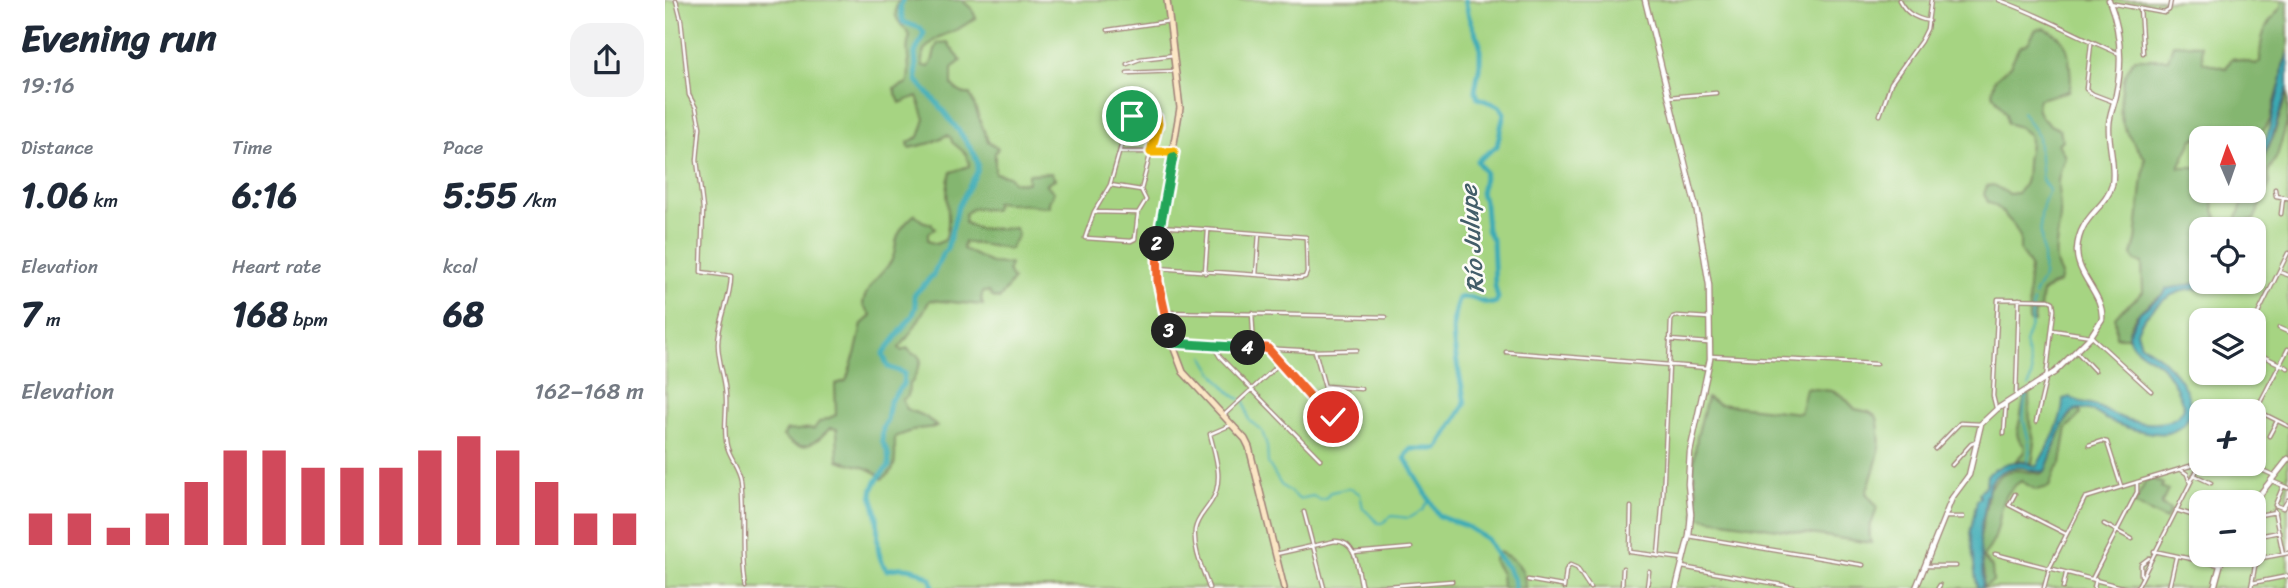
<!DOCTYPE html>
<meta charset="utf-8">
<style>
:root{--surface:#fff;--page:#f2f2f3;--text:#1f2937;--muted:#747a83;--accent:#d1495b}
body{margin:0;font-family:Sriracha,sans-serif;background:var(--page);color:var(--text);height:100vh;display:flex;flex-direction:column;font-size:26px;white-space:nowrap}
*{box-sizing:border-box;margin:0}
p{font-size:23px;color:var(--muted)}
.icon{flex:none;width:38px;height:38px;fill:none;stroke:currentColor;stroke-width:2;stroke-linecap:round;stroke-linejoin:round}
.map{position:relative;flex:1;overflow:hidden}
.details{display:flex;flex-direction:column;background:var(--surface);width:665px}
.details>*{flex:none}
.needle{width:46px;rotate:358deg}
.buttons{position:absolute;left:1524px;top:126px;display:grid;gap:14px}
.buttons a{display:grid;place-items:center;width:77px;height:77px;border-radius:14px;background:var(--surface);box-shadow:0 2px 5px #0004;font-size:35px}
.pin{position:absolute;display:grid;place-items:center;width:60px;height:60px;color:#fff;margin:-30px;border:4px solid #fff;border-radius:50%;box-shadow:0 2px 7px #0007}
.km{position:absolute;width:35px;height:35px;margin:-18px;border-radius:50%;background:#222;color:#fff;font-size:19px;line-height:35px;text-align:center}
.round{display:grid;place-items:center;flex:none;width:74px;height:74px;border-radius:21px;background:var(--page)}
.overview{display:flex;align-items:center;justify-content:space-between;height:119px;padding:0 21px}
h1{font-size:38px;font-weight:800;line-height:52px}
.figures{display:grid;grid-template-columns:repeat(3,1fr);gap:10px;height:119px;padding:7px 21px}
.figures div{display:grid;align-content:center}
.figures b{font-size:35px;font-weight:800}
.figures small{font-size:19px;font-weight:400}
.figures p{font-size:19px}
.chart{height:196px;padding:14px 21px}
.chart p{display:flex;justify-content:space-between}
.chart svg{width:100%;height:126px;margin-top:7px;stroke:var(--accent);stroke-width:6}
main{display:flex;flex:1;min-height:0}
.map>svg:first-child{display:block}
.green{fill:#a6d482;stroke:#787a56;stroke-width:2;fill-rule:evenodd}
.forest{fill:#84b670;stroke:#676a4e;stroke-width:2}
.water{fill:#3aabb5;stroke:#426570;stroke-width:2}
.lines{fill:none;stroke-linecap:round;stroke-linejoin:round}
.stream{stroke:#3aabb5;stroke-width:2}
.river{stroke:#3aabb5;stroke-width:5}
.minor-casing{stroke:#9e7f76;stroke-width:5}
.tertiary-casing{stroke:#9e7f76;stroke-width:7}
.secondary-casing{stroke:#9e7f76;stroke-width:8}
.minor{stroke:#fff;stroke-width:2.5}
.tertiary{stroke:#fff;stroke-width:4.5}
.secondary{stroke:#fbe6c4;stroke-width:5}
.split-1-casing{stroke:#fff;stroke-width:14}
.split-2-casing{stroke:#fff;stroke-width:14}
.split-3-casing{stroke:#fff;stroke-width:14}
.split-4-casing{stroke:#fff;stroke-width:14}
.split-5-casing{stroke:#fff;stroke-width:14}
.split-6-casing{stroke:#fff;stroke-width:14}
.split-1{stroke:#f5b400;stroke-width:9}
.split-2{stroke:#22a559;stroke-width:9}
.split-3{stroke:#f0652b;stroke-width:9}
.split-4{stroke:#22a559;stroke-width:9}
.split-5{stroke:#f0652b;stroke-width:9}
.split-6{stroke:#f5b400;stroke-width:9}
.labels{text-anchor:middle;dominant-baseline:central;stroke-width:5;stroke-linejoin:round;paint-order:stroke}
.water-label{font-size:24px;font-style:italic;fill:#435e69;stroke:#fdfcf7}
</style>
<main>
<section class="details">
<div class="overview"><div><h1>Evening run</h1><p>19:16</p></div><a class="round"><svg class="icon" aria-label="share" viewBox="0 0 24 24"><path d="M12 15V3M7 8l5-5 5 5M5 13v7h14v-7"/></svg></a></div>
<div class="figures">
<div><p>Distance</p><b>1.06<small> km</small></b></div>
<div><p>Time</p><b>6:16</b></div>
<div><p>Pace</p><b>5:55<small> /km</small></b></div>
</div>
<div class="figures">
<div><p>Elevation</p><b>7<small> m</small></b></div>
<div><p>Heart rate</p><b>168<small> bpm</small></b></div>
<div><p>kcal</p><b>68</b></div>
</div>
<div class="chart"><p><span>Elevation</span>162–168 m</p>
<svg viewBox="0 0 160 44" preserveAspectRatio="none"><path d="M5 44V33M15 44V33M25 44V38M35 44V33M45 44V22M55 44V11M65 44V11M75 44V17M85 44V17M95 44V17M105 44V11M115 44V6M125 44V11M135 44V22M145 44V33M155 44V33"/></svg>
</div>
</section>
<div class="map">
<svg width="1623" height="588" viewBox="0 0 1623 588">
<rect width="100%" height="100%" fill="#fdfcf7"/>
<filter id="ink" filterUnits="userSpaceOnUse"><feTurbulence type="fractalNoise" baseFrequency=".0143" numOctaves="2"/><feDisplacementMap in="SourceGraphic" scale="14" xChannelSelector="R" yChannelSelector="G"/><feConvolveMatrix kernelMatrix="1 2 1 2 8 2 1 2 1" color-interpolation-filters="sRGB"/></filter>
<filter id="wash" filterUnits="userSpaceOnUse"><feTurbulence type="fractalNoise" baseFrequency=".00686" numOctaves="4" result="noise"/><feDisplacementMap in="SourceGraphic" scale="28" xChannelSelector="R" yChannelSelector="G"/><feGaussianBlur stdDeviation="1.57" result="paint"/><feColorMatrix in="noise" values="0 0 0 0 0 0 0 0 0 0 0 0 0 0 0 0 0 1.4 0 .05"/><feComposite in="paint" operator="in"/></filter>
<g filter="url(#wash)">
<rect width="100%" height="100%" fill="#f1dfc1"/>
<path class="green" d="M0 0H1623V588H0ZM1536 138H1589V191H1536ZM1536 229H1589V282H1536ZM1536 320H1589V373H1536ZM1536 411H1589V464H1536ZM1536 502H1589V555H1536Z"/>
<path class="forest" d="M233 0H297L307 9 311 18 293 29 272 38 259 50 257 60 258 66 264 67C270 59 268 51 273 43L283 42C286 51 292 53 296 61L287 68V85C292 91 298 95 305 94L323 141 333 148 330 153V173L344 176 348 182 363 183V174L386 173 390 179 381 184 389 192 384 202V207L331 202 329 210 308 208 300 214V223L314 229 350 228 353 235 345 249 299 242 298 249 326 263 345 264 343 271 348 280 334 299 327 297 324 292H318L316 299 318 305 265 300C255 317 247 334 234 348L237 351 242 348 248 354 253 355 256 361 248 381 244 385 243 396 237 400 242 409 261 417 272 427 252 429 230 437C229 455 235 469 217 479 207 466 188 465 173 460L172 429 165 428C156 438 142 451 128 444 124 442 122 439 118 436L122 430C135 432 137 427 149 429L154 422 171 415 170 384 181 381 191 351 197 324 206 316 198 305C199 289 215 276 225 263 230 256 230 249 231 242 233 230 242 221 250 214L257 221 267 224 270 229 263 233V241L271 244 280 240C288 218 277 194 286 172L304 166C304 153 296 150 287 142L286 138 282 135 266 143 244 148 243 142 254 137 260 119 252 96 235 103 229 89 242 83C248 68 238 52 245 36 236 21 226 22 233 0Z
M1616 0H1623V54L1618 66 1617 77 1605 120 1598 131 1599 142 1589 156V138H1536V143L1533 137 1528 139 1514 167H1531L1536 172V191H1546L1549 210 1557 229H1536V282H1540C1533 284 1526 284 1518 286 1496 293 1465 311 1463 337H1451L1450 317C1458 306 1469 302 1478 292L1477 263 1470 261 1467 255 1471 241 1480 158C1460 131 1451 124 1457 89 1459 76 1461 69 1469 59H1503L1508 44 1536 45 1538 62 1561 68 1567 58 1591 64 1595 62C1595 35 1599 27 1616 7Z
M1379 28C1400 36 1404 48 1405 68 1406 76 1407 84 1404 91L1374 99C1368 113 1382 126 1395 129L1397 140 1393 144 1400 156C1398 164 1393 174 1393 183 1393 194 1396 205 1395 216 1394 235 1385 257 1396 275L1394 283 1386 286 1377 293 1375 309 1370 313 1369 322H1364L1363 287 1365 267 1355 250V237L1348 224 1332 207 1323 202 1319 194 1322 186 1328 185 1344 194 1352 193C1363 184 1361 176 1362 163 1362 151 1367 148 1364 135L1354 127 1342 123 1341 114 1327 93 1330 79 1345 66 1354 47 1363 43 1371 29Z
M1623 89V119L1612 156 1603 172 1605 183 1589 220H1571L1582 191H1589V176L1608 138Z
M1141 388 1167 391 1178 396 1190 409 1204 412 1212 417C1219 449 1211 465 1201 493L1212 506C1210 522 1201 524 1206 543L1030 517 1032 492 1028 468 1032 437 1042 398 1054 404 1135 413Z
M1360 395H1364L1365 424 1370 443 1367 466 1364 462 1351 460 1359 452V446L1353 438 1352 433Z
M1409 410 1415 411 1416 414 1402 428 1396 463 1390 471 1384 487 1371 490 1356 481C1332 497 1338 514 1330 537 1327 545 1322 551 1318 558L1327 567 1328 581 1317 588 1319 575 1314 544 1324 488 1337 474 1345 471 1353 470 1375 474 1380 471 1399 423Z
M1488 479 1498 484 1496 487 1503 490 1496 505 1506 510 1501 520 1469 504 1481 481Z
M834 552C851 559 861 568 860 588H837L836 574 828 560Z"/>
<path class="water" d="M1623 54V86L1607 138 1589 174V156L1602 137 1617 78 1618 66Z
M1540 282H1553C1542 290 1534 288 1522 290 1502 293 1479 313 1472 331L1476 345C1503 357 1553 413 1506 432 1494 437 1461 428 1449 423 1437 418 1424 405 1410 410 1398 414 1386 459 1380 471 1369 474 1363 467 1353 467 1337 468 1322 479 1323 495L1320 496C1322 509 1316 519 1315 531 1313 551 1320 568 1317 588H1312L1305 533 1312 500 1315 498 1314 493 1321 484 1322 475C1337 462 1354 458 1371 467 1383 447 1398 423 1398 399L1405 397C1413 403 1422 402 1431 406 1438 409 1445 414 1452 416 1470 424 1510 430 1519 407 1513 392 1508 379 1498 367 1486 354 1465 353 1463 333L1475 312 1500 293 1501 289Z"/>
<g class="lines">
<path class="stream" d="M1357 112 1373 136 1377 180 1384 190C1367 224 1381 242 1378 276 1377 284 1371 288 1369 296
M539 356C543 367 565 396 575 399
M1364 386 1367 373 1360 343 1366 326 1368 302
M579 400 584 420 597 431 602 446 603 463 616 485 634 499 648 496 655 500 660 499 666 492 686 488 695 494 698 508 713 523H717L727 516 744 518 758 510 763 502 767 501
M1362 462C1368 446 1362 437 1359 422 1358 414 1360 400 1362 392"/>
<path class="river" d="M238 0 235 7 238 22 255 28 259 33 250 53 252 81 273 104 296 134 310 155 313 165 312 172 293 207 282 249 277 255 268 275 249 295 251 306 248 315 218 354 223 367 239 373 238 384 225 401 222 420 218 428 217 441 223 453 224 466C217 473 207 485 207 494 208 501 211 509 212 516 214 535 209 554 222 570 239 565 251 568 266 579L268 588
M800 0 804 17 815 44V64L810 90 813 98 834 106 839 113 832 146 812 161 820 172 816 193 820 204 822 230 828 241 830 286 833 298 831 303C817 306 809 294 794 298 780 330 795 371 800 404L773 449H745L740 458 774 516 803 527 822 539 831 555 842 567 849 580V588"/>
</g>
</g>
<g filter="url(#ink)">
<g class="lines">
<defs>
<path id="minor" d="M11 0 16 20 24 95 31 108 35 127 32 160 38 209 36 272 66 276C66 300 53 320 53 344 53 362 61 380 61 397 62 414 58 429 62 446 65 458 75 468 76 480 80 516 75 552 81 588
M1234 0C1241 13 1249 18 1264 21
M1334 0C1376 15 1414 37 1455 54
M1445 3 1499 13 1504 10 1506 0
M1475 9 1478 53
M443 30 505 21
M1426 44 1421 89 1428 94 1449 102
M462 64 475 59 509 55
M462 73 511 71
M1004 97 1051 93
M1215 115 1226 83 1256 41 1262 29 1266 0
M455 152H508
M1610 189 1611 196 1623 198
M429 212 445 185
M473 213 429 212 420 238 466 241 470 239 473 213 481 200 476 190 493 124 489 117 470 116 464 118 445 185 476 190
M1616 214 1618 198
M492 268 635 278 640 277 642 272 641 237 495 226
M1614 272 1623 275
M540 273 543 231
M591 275 594 234
M499 312 721 317
M587 313 589 348
M1589 322 1623 253
M1614 328 1623 332
M1387 330 1426 336 1486 391
M1004 340 1043 343
M507 343 650 351 692 350
M549 347 555 357 655 459
M603 349 663 416 668 417
M650 351 668 417
M1411 351 1430 371
M841 352 1043 368
M1589 352 1623 368
M1045 356 1212 364
M1562 376 1564 373
M661 386 696 389
M1351 396 1354 299
M1331 408 1328 396 1333 299 1384 300 1388 302 1389 310 1381 379 1371 422
M1593 411 1623 426
M1589 414 1623 349
M558 416 614 364
M1339 434 1341 403
M1604 436 1612 421
M1424 445 1437 441 1442 442 1456 486
M1270 449 1295 423 1316 424
M1584 464 1610 476
M1287 465 1306 444 1311 442
M1515 469 1522 474 1525 483
M1529 475 1546 483
M1607 481 1623 488
M1618 486 1610 505 1618 508 1623 500
M1350 494 1344 505 1401 534
M966 507 965 552 1019 559
M1511 510 1536 518
M1609 510 1618 554
M639 512 659 588
M1589 516 1610 512
M1279 517H1298
M1439 524 1467 539
M1024 536 1198 565
M1589 537 1614 532
M1489 551 1554 565
M688 553 746 548
M611 554 670 541C693 541 692 570 697 588
M1330 554 1461 588
M993 556 998 497 1006 321 1008 317 1012 316 1044 318
M1558 559C1580 563 1601 557 1623 553
M1260 566H1291
M1017 567 1134 588
M1476 575V564L1484 558
M1427 579 1472 492V482
M863 580 897 586
M1587 583 1623 576
M544 588C538 570 528 549 530 530 532 518 540 512 546 502 560 481 550 455 545 434L566 425
M697 588 787 581
M899 588 901 570 905 565 912 568 925 588
M957 588 958 568
M982 588 984 571
M1273 588 1275 585
M1379 588 1384 569 1420 498 1535 463
M1398 588 1401 574
M1429 588 1431 579
M1472 588 1536 462
M1504 588 1511 557
M1586 588 1590 566 1597 559"/>
<path id="tertiary" d="M980 0 1032 212 1044 285 1045 359 1025 452 1023 484 1026 514 1024 536 1011 588
M1589 502 1623 459
M1251 588 1287 498 1304 475 1316 424 1332 409 1390 372 1426 336 1437 319C1439 294 1411 276 1412 250 1414 215 1441 209 1447 185 1451 167 1443 145 1444 126 1444 115 1449 105 1451 95 1458 62 1456 31 1444 0
M1549 588 1558 555"/>
<path id="secondary" d="M502 0 515 108 493 236 491 257 494 289 507 343 518 372 580 439 584 447 619 588"/>
</defs>
<use href="#minor" class="minor-casing"/>
<use href="#tertiary" class="tertiary-casing"/>
<use href="#secondary" class="secondary-casing"/>
<use href="#minor" class="minor"/>
<use href="#tertiary" class="tertiary"/>
<use href="#secondary" class="secondary"/>
</g>
</g>
<g class="lines" filter="url(#ink)">
<defs>
<path id="split-1" d="M467 116 492 118 493 124 486 152H509L508 157"/>
<path id="split-2" d="M492 244 508 157"/>
<path id="split-3" d="M492 244 493 282 504 331"/>
<path id="split-4" d="M504 331 507 343 583 348"/>
<path id="split-5" d="M583 348H602L648 400"/>
<path id="split-6" d="M648 400 663 416 668 417"/>
</defs>
<use href="#split-1" class="split-1-casing"/>
<use href="#split-2" class="split-2-casing"/>
<use href="#split-3" class="split-3-casing"/>
<use href="#split-4" class="split-4-casing"/>
<use href="#split-5" class="split-5-casing"/>
<use href="#split-6" class="split-6-casing"/>
<use href="#split-1" class="split-1"/>
<use href="#split-2" class="split-2"/>
<use href="#split-3" class="split-3"/>
<use href="#split-4" class="split-4"/>
<use href="#split-5" class="split-5"/>
<use href="#split-6" class="split-6"/>
</g>
<g class="labels">
<g class="water-label">
<text transform="translate(807 239) rotate(-94)">Río Julupe</text>
</g>
</g>
</svg>
<div class="buttons">
<a><svg class="needle" viewBox="-14 -14 28 28"><path d="M0-13l5 13h-10z" fill="#e53935"/><path d="M0 13l5-13h-10z" fill="#747a83"/></svg></a>
<a><svg class="icon" aria-label="locate" viewBox="0 0 24 24"><circle cx="12" cy="12" r="6"/><path d="M12 2v4M12 18v4M2 12h4M18 12h4"/></svg></a>
<a><svg class="icon" aria-label="layers" viewBox="0 0 24 24"><path d="M12 4l9 5-9 5-9-5zM3 14l9 5 9-5"/></svg></a>
<a>+</a>
<a>−</a>
</div>
<div class="pin" style="left:467px;top:116px;background:#1e9e55"><svg class="icon" aria-label="arrive" viewBox="0 0 24 24"><path d="M6 21V4h12l-3 4 3 4H6"/></svg></div>
<div class="pin" style="left:668px;top:417px;background:#d93025"><svg class="icon" aria-label="check" viewBox="0 0 24 24"><path d="M5 12l5 5 9-10"/></svg></div>
<b class="km" style="left:492px;top:244px">2</b>
<b class="km" style="left:504px;top:331px">3</b>
<b class="km" style="left:583px;top:348px">4</b>
</div>
</main>
